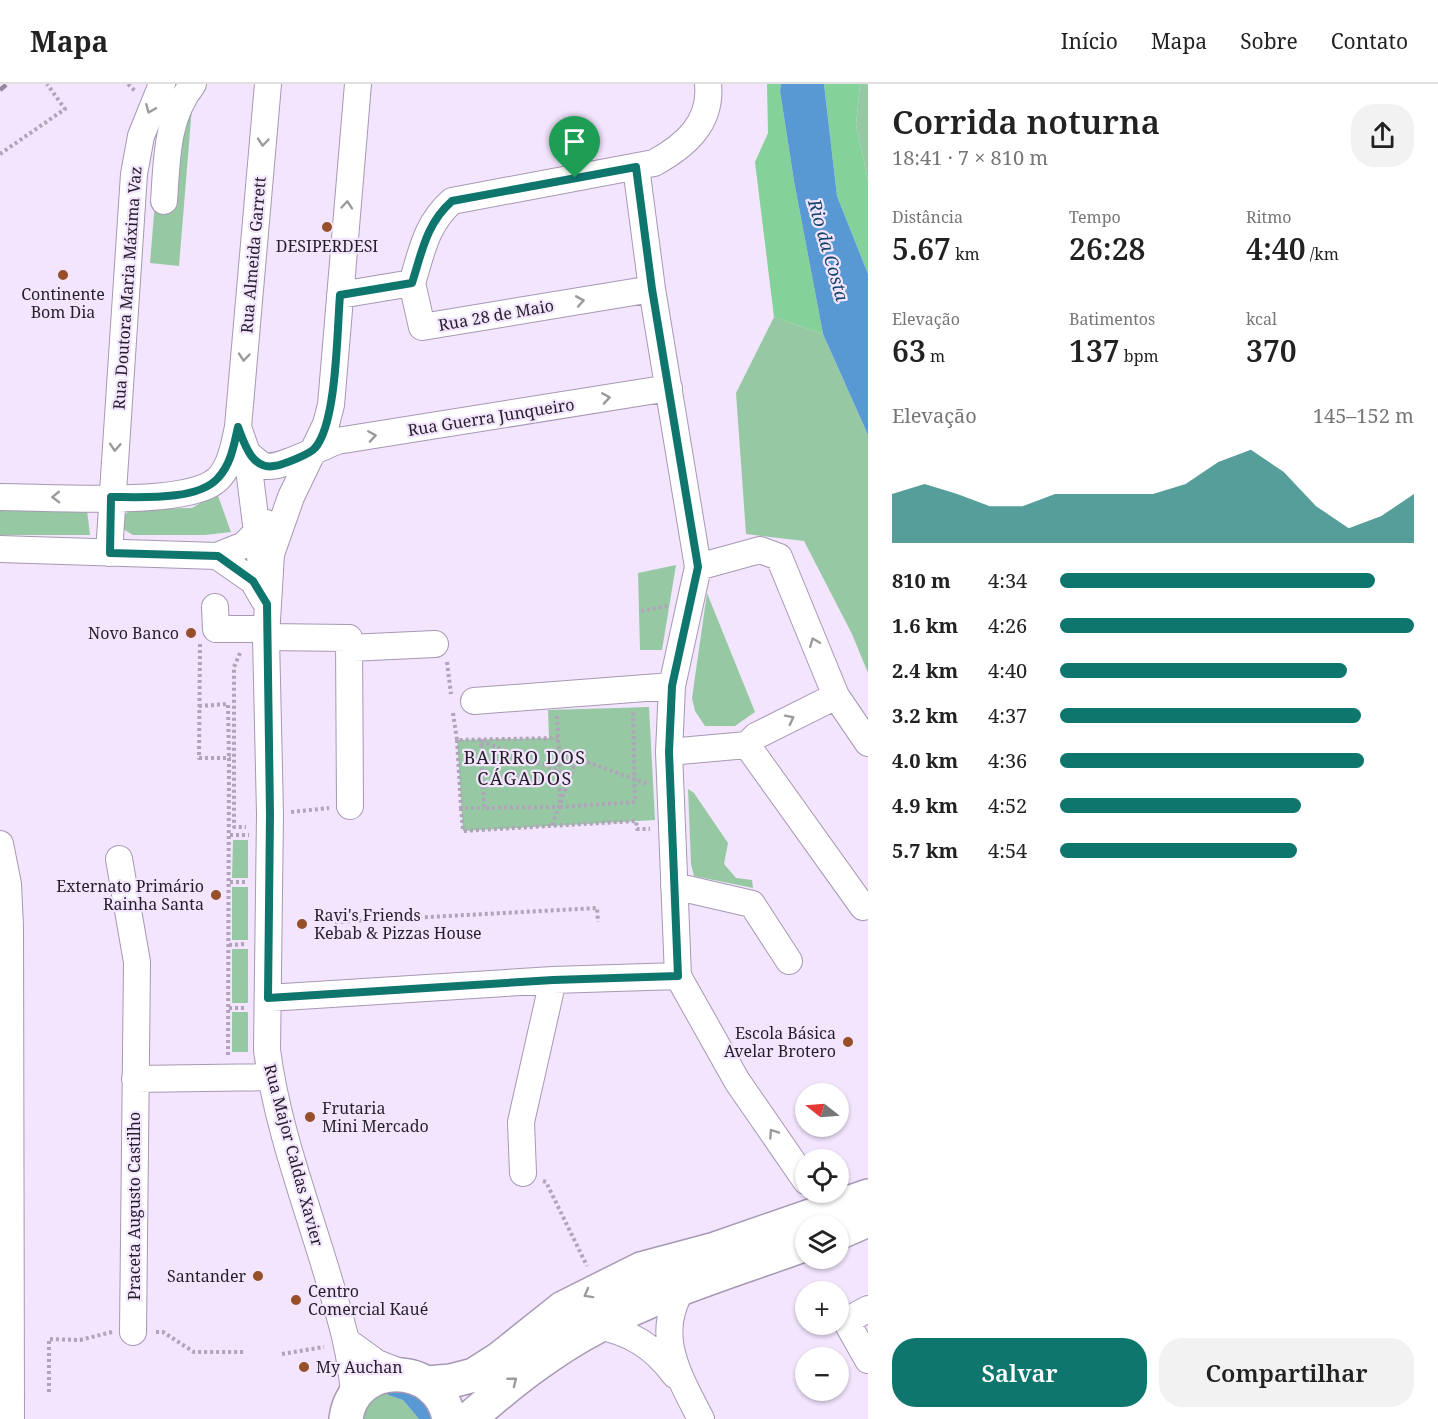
<!DOCTYPE html>
<html lang="pt">
<meta charset="utf-8">
<style>
:root{--surface:#fff;--page:#f2f2f2;--text:#222;--muted:#767676;--line:#e0e0e0;--accent:#0f766e}
body{margin:0;font-family:"Noto Serif",serif;background:var(--page);color:var(--text);height:100vh;display:flex;flex-direction:column;font-size:22px;white-space:nowrap}
*{box-sizing:border-box;margin:0}
p{font-size:20px;color:var(--muted)}
.icon{flex:none;width:33px;height:33px;fill:none;stroke:currentColor;stroke-width:2;stroke-linecap:round;stroke-linejoin:round}
.map{position:relative;flex:1;overflow:hidden}
.details{display:flex;flex-direction:column;background:var(--surface);width:570px}
.details>*{flex:none}
.needle{width:39px;rotate:287deg}
.buttons{position:absolute;left:795px;top:999px;display:grid;gap:12px}
.buttons a{display:grid;place-items:center;width:54px;height:54px;border-radius:50%;background:var(--surface);box-shadow:0 2px 4px #0004;font-size:30px}
.pin{position:absolute;display:grid;place-items:center;width:51px;height:51px;color:#fff;margin:-62px -26px;border-radius:50% 50% 50% 0;rotate:-45deg;box-shadow:0 0 6px #0007}
.pin .icon{rotate:45deg}
.round{display:grid;place-items:center;flex:none;width:63px;height:63px;border-radius:24px;background:var(--page)}
.head{display:flex;align-items:center;justify-content:space-between;height:102px;padding:0 24px}
h1{font-size:33px;font-weight:600;line-height:45px}
.figures{display:grid;grid-template-columns:repeat(3,1fr);gap:9px;height:102px;padding:6px 24px}
.figures div{display:grid;align-content:center}
.figures b{font-size:30px;font-weight:600}
.figures small{font-size:16px;font-weight:400}
.figures p{font-size:16px}
.chart{height:168px;padding:12px 24px}
.chart p{display:flex;justify-content:space-between}
.chart svg{width:100%;height:108px;margin-top:6px;fill:var(--accent);opacity:.7}
.button{display:flex;gap:12px;margin-top:auto;padding:12px 24px}
.button a{flex:1;height:69px;border-radius:24px;background:var(--accent);color:#fff;font-size:24px;font-weight:600;line-height:69px;text-align:center}
.button a+a{background:var(--page);color:var(--text)}
ul{padding:0 24px;list-style:none;font-size:20px}
li{display:grid;grid-template-columns:96px 72px 1fr;align-items:center;height:45px}
li i{height:15px;border-radius:8px;background:var(--accent)}
header{display:flex;align-items:center;gap:36px;box-sizing:border-box;height:84px;padding:0 30px;background:var(--surface);border-bottom:2px solid var(--line)}
header strong{font-size:28px}
nav{display:flex;gap:33px;margin-inline-start:auto;font-size:21px}
main{display:flex;flex:1;min-height:0}
.map>svg:first-child{display:block}
.green{fill:#96c9a3}
.forest{fill:#85d19a}
.water{fill:#5999d3}
.lines{fill:none;stroke-linecap:round;stroke-linejoin:round}
.minor-casing{stroke:#a798b4;stroke-width:28}
.major-casing{stroke:#a798b4;stroke-width:36}
.path{stroke:#afa4b8;stroke-width:4;stroke-dasharray:3 3;stroke-linecap:butt}
.minor{stroke:#fff;stroke-width:26}
.major{stroke:#fff;stroke-width:33}
.rail{stroke:#948a9c;stroke-width:4.5;stroke-dasharray:8 8;stroke-linecap:butt}
.oneway{stroke:#9c9a9f}
.route-casing{stroke:#fff;stroke-width:12}
.route{stroke:#0f766e;stroke-width:8}
.poi-dot{fill:#964f29;stroke:#f2e5fd;stroke-width:2}
.labels{text-anchor:middle;dominant-baseline:central;stroke-width:4.5;stroke-linejoin:round;paint-order:stroke}
.poi-label{font-size:16px;fill:#241e29;stroke:#f2e5fd;text-anchor:end}
.street-label{font-size:16px;fill:#241e29;stroke:#f2e5fd}
.water-label{font-size:18px;font-style:italic;fill:#14446a;stroke:#f2e5fd}
.neighbourhood-label{font-size:18px;letter-spacing:1.5px;fill:#241e29;stroke:#f2e5fd}
</style>
<header>
<strong>Mapa</strong>
<nav><a>Início</a><a>Mapa</a><a>Sobre</a><a>Contato</a></nav>
</header>
<main>
<div class="map">
<svg width="868" height="1335" viewBox="0 0 868 1335">
<rect width="100%" height="100%" fill="#f2e5fd"/>
<path class="green" d="M860 0H868V96L856 41Z
M192 23 179 182 150 179 155 118Z
M774 233 823 250 868 351V589L852 550 804 457 746 450 736 309Z
M217 409 231 448 205 451H133L123 445 124 431 132 425 192 424Z
M0 426H87L90 451H0Z
M676 481 662 566H640L638 489Z
M707 509 755 628 735 642H705L695 627 692 614Z
M649 623 655 736 463 747 457 656 549 654 548 626Z
M688 705 694 709 728 759 724 780 736 794 752 796 753 804 694 792 691 780Z
M233 756H248V794H232Z
M232 803H248V856H232Z
M232 865H248V919H232Z
M232 928H248V968H232Z
M386 1303 388 1311 403 1316 419 1335H354Z"/>
<path class="forest" d="M767 0H781L780 7 794 97 823 250 774 233 755 78 768 49Z
M824 0H860L856 41 868 96V190L837 112Z"/>
<path class="water" d="M781 0H824L837 112 868 190V351L823 250 794 97 780 7Z
M386 1303C408 1303 425 1314 433 1335H419L403 1316 388 1311Z"/>
<g class="lines">
<defs>
<path id="minor" d="M636 83 652 205 698 483 672 602 669 668 678 892 737 997 806 1097
M164 117C167 76 166 34 193 0
M412 199C422 167 426 140 452 117L654 79C685 62 712 39 708 0
M412 199 422 243 652 205
M340 211 412 199
M247 369C252 373 257 378 262 381 275 388 321 363 337 357L669 304
M0 413C49 413 173 422 211 400 230 390 234 361 238 343
M0 465 217 472 244 461 266 439
M109 469 134 90 141 52 162 0
M217 472 253 497 264 516
M698 483 760 466 779 473 836 612 868 659
M262 488 247 369 238 343 268 0
M215 523 216 545H267
M266 553 349 554 350 722
M349 564 435 560
M474 617 672 602
M747 661 863 823
M669 668 747 661 756 652 836 612
M0 760 8 800 10 842 11 1335
M119 775 137 878 133 1248
M674 802 752 820 789 877
M268 914 553 896 678 892
M135 995 270 993
M523 1089 521 1038 553 896
M688 1196C651 1245 676 1287 701 1335
M868 1225 846 1237 868 1276
M597 1242C631 1248 654 1263 675 1291
M348 1258 377 1279 408 1291
M354 1313C352 1272 341 1235 329 1196 307 1121 277 1044 267 966L270 730 266 553 271 470 291 413 326 340 331 321 358 0"/>
<path id="major" d="M838 1149 868 1136
M427 1299 451 1297 474 1291 499 1275 563 1224 641 1185 712 1166 868 1112
M346 1335C353 1276 439 1276 449 1335
M469 1335C509 1300 550 1267 598 1242 660 1208 738 1185 806 1160"/>
</defs>
<use href="#minor" class="minor-casing"/>
<use href="#major" class="major-casing"/>
<path class="path" d="M128 0 136 8
M0 70 65 25 47 0
M641 527 667 522
M200 560 199 674H229L228 973
M240 569 234 583V743H246
M447 578 451 610
M199 622 228 620 229 674
M453 629 457 656 558 654
M557 632 559 668 648 700
M457 656 461 724H484
M559 668 560 723 484 724 481 657 559 687
M560 723 635 718 633 627
M461 724 463 747 636 737 637 745H650
M291 728 329 724
M552 741 577 674
M230 751H249
M230 798H246
M335 838 597 824 598 838
M229 861 246 860
M229 924H245
M543 1097 546 1098 587 1182
M156 1248H163L194 1268H246
M282 1270 324 1263
M49 1308V1255L80 1256 112 1248"/>
<use href="#minor" class="minor"/>
<use href="#major" class="major"/>
<path class="rail" d="M0 6 7 0"/>
</g>
<defs><path id="oneway-chevron" d="M-2-3.5L2.5 0L-2 3.5" fill="none" stroke-width="1.6" stroke-linecap="round" stroke-linejoin="round" transform="scale(1.5)"/></defs>
<g class="oneway">
<use href="#oneway-chevron" transform="translate(150 25) rotate(112)"/>
<use href="#oneway-chevron" transform="translate(263 58) rotate(95)"/>
<use href="#oneway-chevron" transform="translate(347 121) rotate(-85)"/>
<use href="#oneway-chevron" transform="translate(580 217) rotate(-10)"/>
<use href="#oneway-chevron" transform="translate(244 273) rotate(95)"/>
<use href="#oneway-chevron" transform="translate(606 314) rotate(-9)"/>
<use href="#oneway-chevron" transform="translate(372 352) rotate(-9)"/>
<use href="#oneway-chevron" transform="translate(115 363) rotate(94)"/>
<use href="#oneway-chevron" transform="translate(56 413) rotate(179)"/>
<use href="#oneway-chevron" transform="translate(814 558) rotate(-112)"/>
<use href="#oneway-chevron" transform="translate(790 635) rotate(-27)"/>
<use href="#oneway-chevron" transform="translate(773 1049) rotate(-124)"/>
<use href="#oneway-chevron" transform="translate(588 1210) rotate(151)"/>
<use href="#oneway-chevron" transform="translate(513 1297) rotate(-38)"/>
</g>
<g class="lines">
<defs>
<path id="route" d="M636 83 652 205 698 483 672 602 669 668 678 892 553 896 268 914 270 730 267 520 253 497 218 472 110 469 111 413C140 413 198 417 218 394 231 380 234 361 238 343 244 359 252 386 274 382 283 381 310 370 315 364 337 339 337 246 340 211L412 199C422 168 426 140 452 117Z"/>
</defs>
<use href="#route" class="route-casing"/>
<use href="#route" class="route"/>
</g>
<g class="poi-dot">
<circle cx="327" cy="143" r="6"/>
<circle cx="63" cy="191" r="6"/>
<circle cx="191" cy="549" r="6"/>
<circle cx="216" cy="811" r="6"/>
<circle cx="302" cy="840" r="6"/>
<circle cx="848" cy="958" r="6"/>
<circle cx="310" cy="1033" r="6"/>
<circle cx="258" cy="1192" r="6"/>
<circle cx="296" cy="1216" r="6"/>
<circle cx="304" cy="1283" r="6"/>
</g>
<g class="labels">
<g class="poi-label">
<text x="327" y="162" text-anchor="middle">DESIPERDESI</text>
<text x="63" y="210" text-anchor="middle">Continente<tspan x="63" dy="18">Bom Dia</tspan></text>
<text x="179" y="549">Novo Banco</text>
<text x="204" y="802">Externato Primário<tspan x="204" dy="18">Rainha Santa</tspan></text>
<text x="314" y="831" text-anchor="start">Ravi's Friends<tspan x="314" dy="18">Kebab &amp; Pizzas House</tspan></text>
<text x="836" y="949">Escola Básica<tspan x="836" dy="18">Avelar Brotero</tspan></text>
<text x="322" y="1024" text-anchor="start">Frutaria<tspan x="322" dy="18">Mini Mercado</tspan></text>
<text x="246" y="1192">Santander</text>
<text x="308" y="1207" text-anchor="start">Centro<tspan x="308" dy="18">Comercial Kaué</tspan></text>
<text x="316" y="1283" text-anchor="start">My Auchan</text>
</g>
<g class="street-label">
<text transform="translate(253 171) rotate(-85)">Rua Almeida Garrett</text>
<text transform="translate(127 204) rotate(-86)">Rua Doutora Maria Máxima Vaz</text>
<text transform="translate(496 231) rotate(-10)">Rua 28 de Maio</text>
<text transform="translate(491 333) rotate(-9)">Rua Guerra Junqueiro</text>
<text transform="translate(294 1071) rotate(75)">Rua Major Caldas Xavier</text>
<text transform="translate(134 1122) rotate(-90)">Praceta Augusto Castilho</text>
</g>
<g class="water-label">
<text transform="translate(829 166) rotate(74)">Rio da Costa</text>
</g>
<g class="neighbourhood-label">
<text x="525" y="673">BAIRRO DOS<tspan x="525" dy="21">CÁGADOS</tspan></text>
</g>
</g>
</svg>
<div class="buttons">
<a><svg class="needle" viewBox="-14 -14 28 28"><path d="M0-13l5 13h-10z" fill="#e53935"/><path d="M0 13l5-13h-10z" fill="#767676"/></svg></a>
<a><svg class="icon" aria-label="locate" viewBox="0 0 24 24"><circle cx="12" cy="12" r="6"/><path d="M12 2v4M12 18v4M2 12h4M18 12h4"/></svg></a>
<a><svg class="icon" aria-label="layers" viewBox="0 0 24 24"><path d="M12 4l9 5-9 5-9-5zM3 14l9 5 9-5"/></svg></a>
<a>+</a>
<a>−</a>
</div>
<div class="pin" style="left:575px;top:94px;background:#1e9e55"><svg class="icon" aria-label="arrive" viewBox="0 0 24 24"><path d="M6 21V4h12l-3 4 3 4H6"/></svg></div>
</div>
<section class="details">
<div class="head"><div><h1>Corrida noturna</h1><p>18:41 · 7 × 810 m</p></div><a class="round"><svg class="icon" aria-label="share" viewBox="0 0 24 24"><path d="M12 15V3M7 8l5-5 5 5M5 13v7h14v-7"/></svg></a></div>
<div class="figures">
<div><p>Distância</p><b>5.67<small> km</small></b></div>
<div><p>Tempo</p><b>26:28</b></div>
<div><p>Ritmo</p><b>4:40<small> /km</small></b></div>
</div>
<div class="figures">
<div><p>Elevação</p><b>63<small> m</small></b></div>
<div><p>Batimentos</p><b>137<small> bpm</small></b></div>
<div><p>kcal</p><b>370</b></div>
</div>
<div class="chart"><p><span>Elevação</span>145–152 m</p>
<svg viewBox="0 0 160 44" preserveAspectRatio="none"><path d="M0 44V24L10 20L20 24L30 29L40 29L50 24L60 24L70 24L80 24L90 20L100 11L110 6L120 15L130 29L140 38L150 33L160 24V44z"/></svg>
</div>
<ul>
<li><b>810 m</b>4:34<i style="width:89%"></i></li>
<li><b>1.6 km</b>4:26<i style="width:100%"></i></li>
<li><b>2.4 km</b>4:40<i style="width:81%"></i></li>
<li><b>3.2 km</b>4:37<i style="width:85%"></i></li>
<li><b>4.0 km</b>4:36<i style="width:86%"></i></li>
<li><b>4.9 km</b>4:52<i style="width:68%"></i></li>
<li><b>5.7 km</b>4:54<i style="width:67%"></i></li>
</ul>
<div class="button"><a>Salvar</a><a>Compartilhar</a></div>
</section>
</main>
